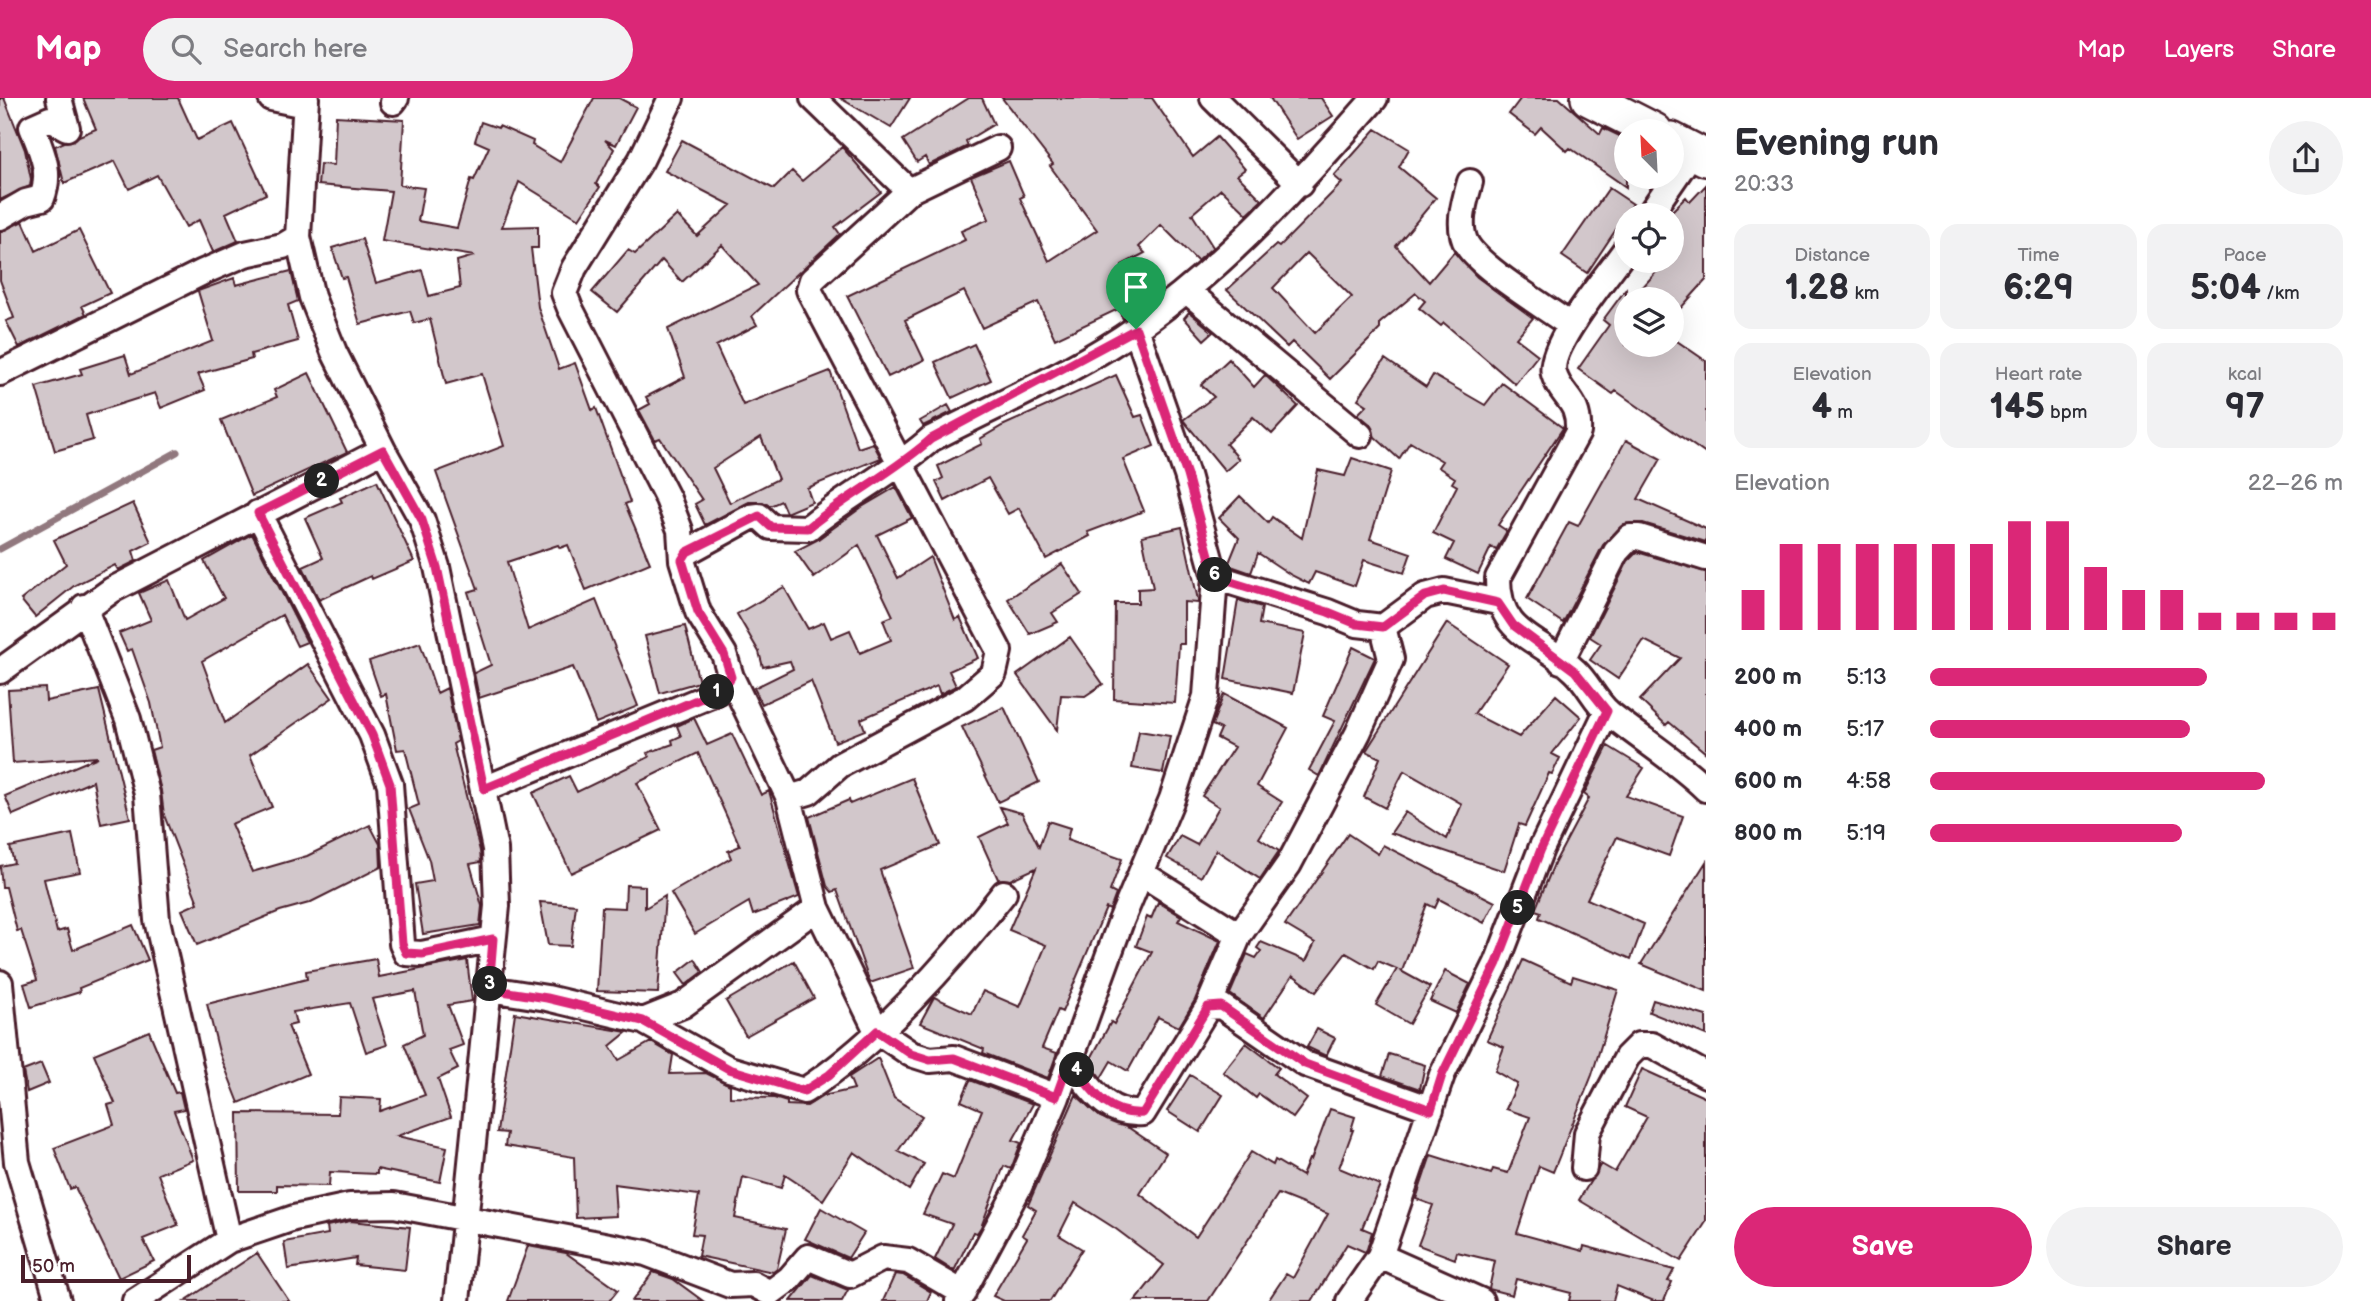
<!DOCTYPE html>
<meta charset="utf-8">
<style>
:root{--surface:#fff;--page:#f2f2f3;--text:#2b2b33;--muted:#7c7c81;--accent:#db2777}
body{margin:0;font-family:"Balsamiq Sans",sans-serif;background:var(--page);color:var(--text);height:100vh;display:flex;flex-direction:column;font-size:26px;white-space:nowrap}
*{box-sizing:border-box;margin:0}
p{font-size:23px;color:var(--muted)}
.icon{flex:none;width:38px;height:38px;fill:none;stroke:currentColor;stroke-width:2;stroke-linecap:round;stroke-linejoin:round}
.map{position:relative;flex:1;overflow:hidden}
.side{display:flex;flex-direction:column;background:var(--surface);width:665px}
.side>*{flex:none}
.needle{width:46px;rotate:336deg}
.fabs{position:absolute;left:1614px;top:21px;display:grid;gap:14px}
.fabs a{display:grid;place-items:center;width:70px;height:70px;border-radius:50%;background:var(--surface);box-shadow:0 7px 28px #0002;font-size:35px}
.scale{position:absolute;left:21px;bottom:18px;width:170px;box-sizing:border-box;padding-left:7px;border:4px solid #4a1f2b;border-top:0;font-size:19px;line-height:24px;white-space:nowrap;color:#4a1f2b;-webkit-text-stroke:5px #fff;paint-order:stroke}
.pin{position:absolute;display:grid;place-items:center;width:60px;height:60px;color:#fff;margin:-72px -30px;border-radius:50% 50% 50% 0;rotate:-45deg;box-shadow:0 0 7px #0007}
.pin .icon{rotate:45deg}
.km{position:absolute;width:35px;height:35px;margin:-18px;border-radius:50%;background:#222;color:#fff;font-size:19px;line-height:35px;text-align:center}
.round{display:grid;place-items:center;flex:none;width:74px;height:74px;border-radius:37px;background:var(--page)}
.headline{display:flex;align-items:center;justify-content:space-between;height:119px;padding:0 28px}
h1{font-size:38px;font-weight:600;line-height:52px}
.stats{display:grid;grid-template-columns:repeat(3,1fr);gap:10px;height:119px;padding:7px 28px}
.stats div{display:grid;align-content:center;border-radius:18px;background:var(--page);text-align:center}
.stats b{font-size:35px;font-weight:600}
.stats small{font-size:19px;font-weight:400}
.stats p{font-size:19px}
.chart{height:196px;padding:14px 28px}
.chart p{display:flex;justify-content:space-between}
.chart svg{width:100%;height:126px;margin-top:7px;stroke:var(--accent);stroke-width:6}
.cta{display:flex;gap:14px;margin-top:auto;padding:14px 28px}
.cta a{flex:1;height:80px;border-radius:42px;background:var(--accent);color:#fff;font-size:28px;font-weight:600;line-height:80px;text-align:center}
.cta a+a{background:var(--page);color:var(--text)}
ul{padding:0 28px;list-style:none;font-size:23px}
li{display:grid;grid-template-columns:112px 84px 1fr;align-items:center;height:52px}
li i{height:18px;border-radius:9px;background:var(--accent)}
header{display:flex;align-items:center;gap:42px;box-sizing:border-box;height:98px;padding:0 35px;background:var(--accent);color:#fff}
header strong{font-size:33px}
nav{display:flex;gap:38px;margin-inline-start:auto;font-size:24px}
.search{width:490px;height:63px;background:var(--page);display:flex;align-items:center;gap:18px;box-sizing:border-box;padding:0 24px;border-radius:38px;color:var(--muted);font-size:26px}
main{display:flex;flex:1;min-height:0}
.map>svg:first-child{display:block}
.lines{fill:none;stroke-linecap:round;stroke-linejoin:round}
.stream{stroke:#91787e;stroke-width:7}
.building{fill:#d2c7cb;stroke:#4a1f2b;stroke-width:2;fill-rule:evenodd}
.street-casing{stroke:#4a1f2b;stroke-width:30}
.secondary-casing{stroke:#4a1f2b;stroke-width:40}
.street{stroke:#fff;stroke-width:24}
.secondary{stroke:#fff;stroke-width:35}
.route-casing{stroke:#fff;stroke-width:14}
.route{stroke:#db2777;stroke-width:9}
</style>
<header>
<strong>Map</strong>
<div class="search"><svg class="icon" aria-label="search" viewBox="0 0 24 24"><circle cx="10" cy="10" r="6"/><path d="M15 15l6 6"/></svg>Search here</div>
<nav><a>Map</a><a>Layers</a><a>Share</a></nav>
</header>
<main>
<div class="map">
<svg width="1706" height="1203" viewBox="0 0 1706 1203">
<rect width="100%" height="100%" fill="#fff"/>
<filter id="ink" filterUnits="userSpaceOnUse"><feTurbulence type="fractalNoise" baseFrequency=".0143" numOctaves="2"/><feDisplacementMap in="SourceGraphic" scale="14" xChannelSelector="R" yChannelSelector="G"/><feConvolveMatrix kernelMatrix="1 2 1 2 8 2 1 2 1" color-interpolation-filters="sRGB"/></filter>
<g filter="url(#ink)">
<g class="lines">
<path class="stream" d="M0 451 177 354"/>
</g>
<path class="building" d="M0 0H4L25 52 31 81 30 88 0 102Z
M83 0H178L197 42 233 25 266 96 226 115 238 143 213 154 199 122 186 129 157 77 129 91 115 63 64 85 55 48 96 31Z
M594 0H619L636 9 616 47 605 42 614 51 596 86 600 89 579 121 519 84 502 129 538 128V150H531L538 209 559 271 575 265 592 312 596 310 630 404 625 406 650 465 586 492 568 447 560 450 558 447 507 464 528 532 596 502 638 608 596 625 573 569 479 600 474 575 491 567 468 494 478 491 436 374 504 348 482 276 446 286 430 221 414 225 410 213 360 226 346 179 342 180 332 150 362 141 376 185 422 172 429 198 460 190 457 163 474 158 382 143 391 93 318 87 320 66 334 67 336 18 404 22 400 87 424 90 418 123 457 130 471 81 474 82 489 49 475 43 481 24 498 30 499 28 533 43 532 47 560 64Z
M840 0H910L891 30Z
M969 0H982L994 26 966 43 968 48 929 67 925 59 917 64 903 42Z
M1002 0H1152L1193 59 1217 39 1245 71 1237 77 1262 102 1247 116 1221 91 1192 116 1213 149 1197 163 1161 127 1139 149 1145 155 1122 167 1143 207 1123 221 1118 211 1055 241 1038 204 982 230 964 193 905 222 924 262 888 279 847 198 965 142 961 133 989 121 971 79 1009 63 1024 98 1020 100 1049 163 1097 132 1050 68 1053 66Z
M1270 0H1321L1333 18 1297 41Z
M1521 0H1559L1600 36 1603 30 1626 41V89L1570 50 1567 53 1541 29 1535 36 1509 16Z
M1376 31 1409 51 1399 69 1436 100 1396 148 1429 184 1454 154 1477 179 1533 220 1516 240 1538 257 1515 286 1444 225 1441 228 1419 210 1425 203 1416 195 1380 225V231L1330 281 1292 244 1287 249 1227 192 1276 147 1279 149 1342 85 1334 78ZM1307 155 1352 199 1315 235 1273 190Z
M682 42 774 91 792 73 802 83 842 49 881 94 835 129 840 136 752 218 757 227 716 248 743 307 830 273 858 350 873 345 881 360 807 390 812 404 786 415 781 403 770 408 763 404H749L705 427 695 406 702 402 660 340 655 342 639 312 650 306 646 299 685 279 668 231 758 187 722 147 682 184 662 162 617 214 592 194 628 152 635 156 677 117 697 138 731 107 665 73ZM761 339 778 381 730 405 713 370Z
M1706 87V182L1671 221V201H1632L1666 163H1671V157L1680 147 1671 137V114L1686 99 1690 104Z
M1609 90 1633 106 1587 175 1562 158Z
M23 123 36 153 79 132 110 195 82 208 86 216 19 249 6 223 14 220 0 182V134Z
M291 173 298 203 288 207 298 243 251 256 252 261 198 276 205 292 161 310 155 295 86 317 93 342 55 353 36 289 82 276 80 271 125 257 131 276 213 243 198 193 234 180 236 187Z
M1626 191V247H1671V239L1706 263V356L1616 293 1613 296 1578 271 1609 227 1603 222Z
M1189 214 1213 234 1204 242 1184 220Z
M974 246 991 282 952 300 935 264Z
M1229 261 1254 289 1265 277 1298 308 1272 336 1253 319 1226 346 1239 361 1225 373 1183 322 1214 299 1201 287Z
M1385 261 1426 289 1433 277 1485 307 1502 285 1563 330 1498 427 1507 433 1496 452 1491 449 1478 476 1446 461 1454 445 1433 435 1457 388 1452 385 1455 380 1438 369 1442 363 1410 344 1399 361 1375 339 1370 326 1358 316 1367 307 1358 301Z
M309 275 347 354 252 398 221 322 277 299 274 292Z
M1116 277 1135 319 1142 317 1154 348 1123 361 1144 413 1088 434 1090 438 1046 461 1019 410 1008 416 988 380 945 403 936 384 943 380 938 368 982 346 980 341 1002 328Z
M948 307 952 314 923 328 920 323Z
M1626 342 1661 361 1638 401 1706 431V444L1643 425 1624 426 1603 447 1563 525 1527 501 1569 424 1578 428Z
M1352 360 1391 373 1370 441 1411 455 1404 475 1364 462 1355 488 1315 474 1309 486 1291 477 1258 455 1251 475 1228 467 1239 440 1219 420 1240 398 1268 425 1272 419 1302 440 1318 372 1345 378Z
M377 383 414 463 372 481 371 478 319 502 303 469 323 460 305 420 342 404 340 400Z
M896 389 912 420 877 437 898 480 930 459 955 522 960 519 978 560 949 573 956 588 940 596 937 588 861 621 865 632 835 644 811 583 762 606 754 590 793 571 790 563 763 569 759 554 737 516 784 489 808 531 824 524 831 540 850 532 860 555 891 542 883 522 893 518 859 447 814 480 795 453 817 442 862 409Z
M133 405 151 444 133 453 136 463 118 472 115 467 75 487 35 519 21 502 66 466 54 442Z
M1182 429 1198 502V505L1184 504V546H1179L1175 605 1114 601 1115 505H1138V491L1153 490 1142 438Z
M252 436 307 544 297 548 282 517 202 563 225 625 308 566 332 600 250 657 272 709 231 726 252 774 307 758 370 727 380 746 381 769 309 805 280 813 197 847 182 812 198 805 164 717 161 693 151 652 160 649 151 605 132 551 127 553 119 535 151 522 139 495 169 482 185 522 224 500 204 463Z
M1637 454 1706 474V655L1669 624 1666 627 1640 602 1680 560 1644 542 1618 581 1590 562 1601 546 1590 539 1628 463Z
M1062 466 1082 496 1052 515 1058 524 1030 536 1008 501Z
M1238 502 1262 509 1259 526 1305 535 1293 595 1225 581Z
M1447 525 1508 566 1474 616 1519 639 1556 597 1581 619 1552 656 1560 660 1552 676 1549 675 1525 728 1519 726 1504 773 1391 735 1405 714 1447 741 1462 706 1404 673 1385 710 1364 699 1380 660 1366 653Z
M685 528 699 584 660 595 645 538Z
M1070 539 1103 586 1085 598 1061 597 1057 632 1017 577Z
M420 545 437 595 447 590 458 643 453 646 480 753 481 764 470 766 482 808 480 827 423 836 415 786 433 783 429 762 409 711 419 707 405 651 397 652 386 596 381 598 369 563Z
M1353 549 1375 560 1319 678 1309 672 1335 623 1323 618Z
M45 590 46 603 99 592 130 720 101 726 93 683 13 717 5 698 98 659 13 665 8 592Z
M1224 596 1288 630 1257 688 1282 704 1259 740 1279 753 1260 781 1216 752 1201 779 1167 760 1180 738 1197 747 1219 709 1202 698 1234 649 1217 640 1221 631 1212 627Z
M1004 609 1039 684 998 704 962 629Z
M694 620 707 647 732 636 761 697 769 693 799 799 753 817 749 804 695 836 671 795 731 760 728 753 740 748 698 655 637 685 661 732 571 775 533 695 569 678 577 694 649 659 647 655 673 646 672 642 681 638 677 628Z
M1139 633 1170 638 1163 675 1132 670Z
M1608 648 1644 670 1626 698 1683 718 1669 758 1617 739 1587 801 1644 826 1631 861 1539 820 1541 814 1535 812 1554 766 1589 700 1584 696Z
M912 680 940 747 880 772 914 870 870 885 837 792 832 794 827 788 809 719 849 702 850 706Z
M1000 709 1022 715 1039 749 1048 723 1070 730 1067 742 1122 761 1110 793 1116 796 1110 812 1106 810 1062 914 1058 912 1042 950 1057 955 1048 980 983 955 984 951 920 925 934 899 972 916 983 893 1020 909 1046 847 1009 832 1036 770 1010 782 998 781 979 739 1008 725Z
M72 736 80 774 44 781 57 834 67 831 73 852 133 827 148 862 79 890 80 894 31 909 24 886 37 882 21 832 17 833 6 789H2L0 768 14 765 10 749Z
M1348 736 1378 756 1383 747 1495 804 1484 825 1439 801 1435 810 1427 806 1402 873 1399 872 1430 889 1409 926 1376 907 1397 871 1378 863 1374 871 1346 855 1316 894 1293 877 1264 920 1230 896 1247 856 1256 860 1261 853 1257 850 1261 844 1306 863 1315 845 1285 827Z
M1706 764V893L1641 866Z
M626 787 645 788V810L665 798 658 895 597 893 602 809 625 810Z
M540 804 576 807 571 848 548 847Z
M1158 804 1181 818 1178 823 1220 843 1195 902 1179 929 1158 919 1128 973 1111 963 1101 980 1089 964 1111 924 1114 926 1152 854 1136 848 1147 819 1151 821Z
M376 861 379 879 467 862 472 903 448 907 463 947 449 952 458 971 438 981 451 1019 397 1038 447 1049 440 1084 377 1071V1076L330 1074 329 1088 277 1087V1093H239L238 1015 338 1016 339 999 381 1001 380 1013 425 997 404 946 423 937 415 893 372 901 387 947 366 954 350 905 293 914 296 926 288 928 308 976 239 1005 219 954 207 906 307 881 306 873Z
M695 861 703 874 686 887 677 875Z
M1523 862 1571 884 1573 878 1618 892 1592 977 1553 1074 1539 1068 1517 1135 1583 1153 1584 1148 1674 1172 1668 1183 1672 1184 1664 1203H1654L1617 1188 1613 1203H1569L1571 1195 1516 1181 1512 1197 1489 1191 1495 1163 1457 1154 1455 1161 1418 1147 1433 1107 1416 1101 1431 1057 1491 1076 1493 1071 1508 1075 1530 1019 1506 1011 1517 986 1495 973 1504 949 1487 942Z
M794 863 814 900 746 938 726 903Z
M1445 873 1470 886 1456 915 1430 903Z
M1653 902 1706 918V937L1649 914Z
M515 915 627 934 610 948 619 962 651 944 673 957 670 976 706 975 730 987V999L774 1000 787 1004V1007L807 1008 823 998 854 991 849 979 878 960 894 1000 922 1018 898 1053 924 1066 909 1092 854 1054 823 1102 785 1077 781 1090 743 1079 735 1120 786 1131 777 1171 773 1174 698 1158 702 1137 692 1136 699 1097 614 1086 616 1118 576 1120 574 1059 505 1048 507 1035 497 1034Z
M1317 931 1335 940 1326 958 1307 949Z
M149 933 175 995 180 994 184 1011 174 1013 193 1062 158 1076 178 1127 143 1141 154 1163 119 1180 75 1089 70 1091 54 1050 114 1027 108 1007 115 1005 94 956Z
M1246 945 1279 970 1274 976 1307 1001 1293 1020 1259 996 1256 1000 1223 974Z
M1389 956 1425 967 1420 991 1382 978Z
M41 966 49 985 27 994 23 973Z
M1642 971 1706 1000V1124L1681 1163 1579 1102 1601 1066 1615 1074 1647 1019 1625 1009Z
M1190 977 1223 997 1200 1034 1167 1013Z
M970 982 1033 1006 1013 1042 1021 1045 1011 1071 1004 1068 981 1129 977 1135 973 1134 954 1173 935 1161 952 1126 923 1116 942 1076 954 1081 982 1012 961 1003Z
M1076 997 1100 1019 1129 1030 1166 1055 1140 1096 1196 1139 1251 1054 1273 1067 1275 1062 1302 1078 1309 1061 1311 1062 1330 1011 1355 1019 1351 1032H1353L1339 1070 1380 1087 1362 1130 1372 1134 1367 1151 1365 1154 1347 1146 1312 1203H1268L1286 1176 1293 1180 1328 1116 1278 1096 1208 1203H1135L1164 1167 1116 1131 1075 1105 1059 1137 1082 1151 1050 1203H1004L993 1198 1027 1140 1022 1137 1036 1112 1028 1107Z
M821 1110 864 1135 848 1160 805 1141Z
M350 1123 410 1129 405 1172 355 1167 356 1160 288 1171 284 1144 328 1136 327 1128Z
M528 1148 566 1155 618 1192 609 1203H508Z
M257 1155 289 1203H185Z
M653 1174 673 1181 703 1203H632Z
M895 1176 903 1177 931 1194 927 1203H883Z
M812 1177 848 1192 842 1203H791Z"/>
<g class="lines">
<defs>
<path id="street" d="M271 0 305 7
M306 0 298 139 312 199 334 254 383 352 422 422 437 469 495 751 497 808 457 1203
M671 0 641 62 574 170 564 195 570 210 668 401 680 432 682 462 698 514 724 556 731 579 789 700 817 810 877 933 911 956 930 962 954 960 1057 999
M813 0 909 93
M1213 0 1300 86
M393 4 396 0
M1470 84C1465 102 1456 128 1467 147 1483 172 1544 208 1570 227
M1649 117 1693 53
M0 119 26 104 42 100C52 74 42 54 32 29L50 21 67 30 59 0
M1626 151C1609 176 1546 249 1554 276 1561 300 1580 301 1578 334L1498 480C1498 539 1540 539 1575 573 1588 585 1595 603 1609 615 1641 641 1676 662 1706 691
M1187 193 1360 337
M0 275 203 174 245 156 283 148 298 139
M258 415 372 637 390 686 402 846 406 855 422 856 493 841
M682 462 687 454 751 419 759 418 771 429 808 430C847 397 893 375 931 341 1000 305 1075 274 1138 229 1228 166 1303 82 1375 0
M1215 479 1328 514 1357 526 1383 529 1425 498 1444 493 1498 504
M84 509 128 621 147 696 157 822 229 1142
M1561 563 1616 454 1630 439H1639L1706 460
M0 573 112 492 383 352
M484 691 709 598 723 591 731 579
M789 700 809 694 840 667 965 600 994 575 999 553 809 192 812 182 909 93 998 50
M1141 775 1239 837
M0 885 17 1064 58 1203
M489 891 547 900 643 923 729 971 804 993C876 947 951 863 1004 795
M1208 909 1221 908 1305 966 1431 1011
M643 923 683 907 817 810
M1069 963C1091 990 1105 1018 1143 1015L1208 909 1239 837 1289 766 1358 635 1391 561 1383 529
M1584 1070 1587 1035 1627 959 1639 947H1652L1706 977
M1380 1158 1481 1203
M135 1203 229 1142 294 1120 350 1108 394 1107 646 1155 730 1187 753 1186 770 1195 789 1181 808 1159 850 1177 883 1160 908 1163 963 1195
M958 1203 1019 1089 1057 999 1121 823 1172 701 1206 598 1215 479 1187 377 1136 231
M1349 1203 1380 1158 1442 977 1497 865 1541 751 1607 613"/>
<path id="secondary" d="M1589 0 1654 33
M1671 42 1706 60"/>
</defs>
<use href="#street" class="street-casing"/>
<use href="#secondary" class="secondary-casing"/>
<use href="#street" class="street"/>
<use href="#secondary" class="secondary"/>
</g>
</g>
<g class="lines" filter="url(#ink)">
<defs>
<path id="route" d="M1136 231 1187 377 1215 479 1328 514 1357 526 1383 529 1425 498 1444 493 1498 505 1513 527 1575 573 1607 613 1541 751 1497 865 1442 977 1431 1012 1305 966 1221 908 1208 909 1143 1015C1105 1018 1091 990 1069 963L1056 999 954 960 930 962 911 956 877 933 829 977 804 993 729 971 643 923 547 900 489 891 493 841 422 856 406 855 402 846 390 686 372 637 258 415 383 352 422 422 437 469 484 691 723 591 731 579 724 556 698 514 682 462 687 454 759 418 771 429 808 430C847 397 893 375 931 341Z"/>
</defs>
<use href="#route" class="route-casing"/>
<use href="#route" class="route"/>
</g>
</svg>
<div class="fabs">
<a><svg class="needle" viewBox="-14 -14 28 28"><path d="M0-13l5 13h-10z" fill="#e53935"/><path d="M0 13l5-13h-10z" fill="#7c7c81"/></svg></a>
<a><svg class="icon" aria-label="locate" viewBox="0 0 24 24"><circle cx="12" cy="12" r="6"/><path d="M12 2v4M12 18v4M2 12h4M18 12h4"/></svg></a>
<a><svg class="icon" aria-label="layers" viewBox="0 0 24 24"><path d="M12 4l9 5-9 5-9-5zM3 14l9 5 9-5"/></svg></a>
</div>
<div class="scale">50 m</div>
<div class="pin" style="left:1136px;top:231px;background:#1e9e55"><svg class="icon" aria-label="arrive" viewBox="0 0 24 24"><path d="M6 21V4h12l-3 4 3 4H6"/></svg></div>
<b class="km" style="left:717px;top:594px">1</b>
<b class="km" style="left:322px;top:383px">2</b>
<b class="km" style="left:490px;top:886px">3</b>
<b class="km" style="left:1077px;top:972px">4</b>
<b class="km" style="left:1518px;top:810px">5</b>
<b class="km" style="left:1215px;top:477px">6</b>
</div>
<section class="side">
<div class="headline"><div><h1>Evening run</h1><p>20:33</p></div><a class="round"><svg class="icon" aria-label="share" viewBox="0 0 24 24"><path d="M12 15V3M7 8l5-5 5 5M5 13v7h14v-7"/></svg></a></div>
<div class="stats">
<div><p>Distance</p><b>1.28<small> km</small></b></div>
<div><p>Time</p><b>6:29</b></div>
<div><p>Pace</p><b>5:04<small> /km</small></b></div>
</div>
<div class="stats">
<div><p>Elevation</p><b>4<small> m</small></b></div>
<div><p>Heart rate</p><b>145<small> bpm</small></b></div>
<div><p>kcal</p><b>97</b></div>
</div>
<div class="chart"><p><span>Elevation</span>22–26 m</p>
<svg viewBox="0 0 160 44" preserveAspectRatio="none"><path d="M5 44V30M15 44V14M25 44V14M35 44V14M45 44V14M55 44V14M65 44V14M75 44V6M85 44V6M95 44V22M105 44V30M115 44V30M125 44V38M135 44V38M145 44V38M155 44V38"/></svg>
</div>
<ul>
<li><b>200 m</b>5:13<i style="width:67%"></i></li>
<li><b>400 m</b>5:17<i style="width:63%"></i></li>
<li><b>600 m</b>4:58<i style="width:81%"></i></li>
<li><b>800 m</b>5:19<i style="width:61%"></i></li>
</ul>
<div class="cta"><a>Save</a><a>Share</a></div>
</section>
</main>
